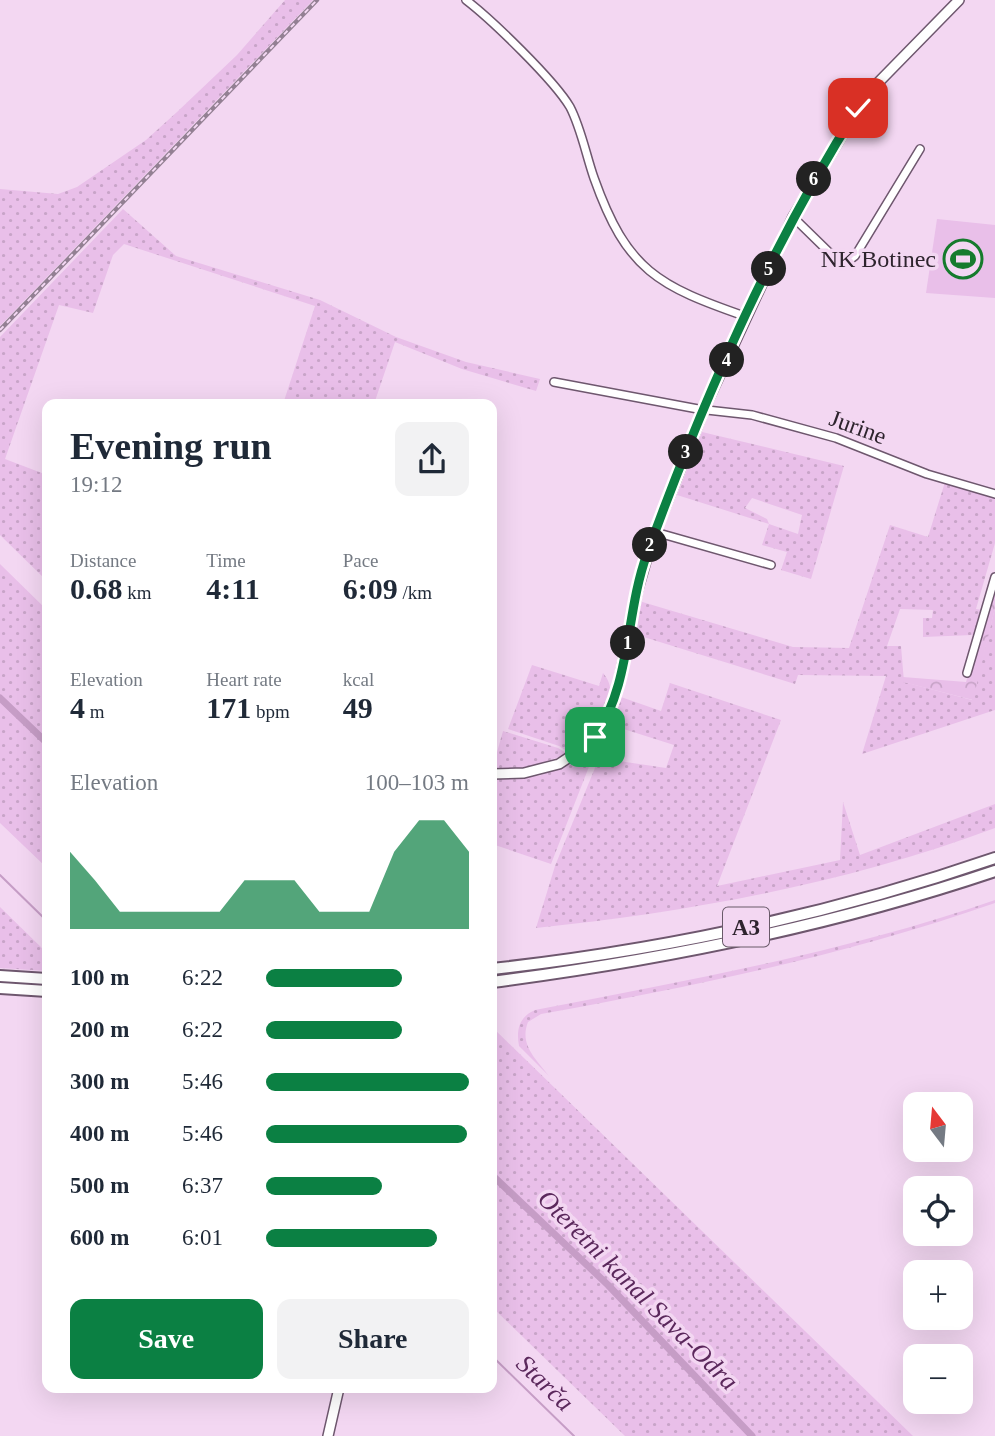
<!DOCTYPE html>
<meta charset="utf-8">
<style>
:root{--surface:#fff;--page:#f2f2f3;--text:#1f2937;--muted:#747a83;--accent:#0b8043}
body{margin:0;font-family:"Times New Roman",serif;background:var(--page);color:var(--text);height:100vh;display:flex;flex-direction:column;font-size:26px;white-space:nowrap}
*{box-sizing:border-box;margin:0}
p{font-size:23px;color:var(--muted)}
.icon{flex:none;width:38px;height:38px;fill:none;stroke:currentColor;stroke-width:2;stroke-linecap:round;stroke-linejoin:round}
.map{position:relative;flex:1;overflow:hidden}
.side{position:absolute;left:42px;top:399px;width:455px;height:994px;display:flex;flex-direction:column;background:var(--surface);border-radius:14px;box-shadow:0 7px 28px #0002}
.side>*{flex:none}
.needle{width:46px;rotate:344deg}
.controls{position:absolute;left:903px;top:1092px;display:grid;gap:14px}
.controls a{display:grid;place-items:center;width:70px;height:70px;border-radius:14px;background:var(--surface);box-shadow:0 7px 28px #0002;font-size:35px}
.pin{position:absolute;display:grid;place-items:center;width:60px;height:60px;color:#fff;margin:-30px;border-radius:14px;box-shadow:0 4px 10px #0006}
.km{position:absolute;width:35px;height:35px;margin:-18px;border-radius:50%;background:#222;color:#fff;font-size:19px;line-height:35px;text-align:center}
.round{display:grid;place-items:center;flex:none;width:74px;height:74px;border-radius:14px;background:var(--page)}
.summary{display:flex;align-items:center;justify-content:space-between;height:119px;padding:0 28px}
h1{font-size:38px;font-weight:700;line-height:52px}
.metrics{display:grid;grid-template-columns:repeat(3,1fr);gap:10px;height:119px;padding:7px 28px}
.metrics div{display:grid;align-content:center}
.metrics b{font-size:30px;font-weight:700}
.metrics small{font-size:19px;font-weight:400}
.metrics p{font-size:19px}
.chart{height:196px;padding:14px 28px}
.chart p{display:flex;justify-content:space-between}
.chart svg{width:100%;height:126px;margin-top:7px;fill:var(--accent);opacity:.7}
.cta{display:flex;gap:14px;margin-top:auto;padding:14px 28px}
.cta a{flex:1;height:80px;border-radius:14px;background:var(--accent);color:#fff;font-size:28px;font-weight:700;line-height:80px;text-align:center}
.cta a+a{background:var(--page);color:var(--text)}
ul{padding:0 28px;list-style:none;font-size:23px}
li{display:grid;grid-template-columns:112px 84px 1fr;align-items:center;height:52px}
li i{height:18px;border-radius:9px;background:var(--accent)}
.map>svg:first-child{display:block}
.grass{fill:url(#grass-dots);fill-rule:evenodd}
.forest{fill:url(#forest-crowns)}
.pitch{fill:#e9bfe9}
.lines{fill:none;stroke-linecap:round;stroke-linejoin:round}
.stream{stroke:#c69dc6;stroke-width:2}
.canal{stroke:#c69dc6;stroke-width:7}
.minor-casing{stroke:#6e576e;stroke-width:10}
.major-casing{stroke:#6e576e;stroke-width:12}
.highway-casing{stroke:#6e576e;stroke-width:14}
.minor{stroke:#fff;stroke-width:7}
.major{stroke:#fff;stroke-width:9}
.highway{stroke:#fff;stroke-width:10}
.rail-casing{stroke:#938093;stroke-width:4.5}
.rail{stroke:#f3d7f2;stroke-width:2;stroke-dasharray:5;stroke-linecap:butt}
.route-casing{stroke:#fff;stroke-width:14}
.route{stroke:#0b8043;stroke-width:9}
.labels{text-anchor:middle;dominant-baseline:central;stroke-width:7;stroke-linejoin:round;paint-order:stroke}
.shield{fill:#f3d7f2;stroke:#695a69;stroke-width:2}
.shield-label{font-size:23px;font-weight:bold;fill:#2e242e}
.poi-label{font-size:24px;fill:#2e242e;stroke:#f3d7f2;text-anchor:end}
.street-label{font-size:24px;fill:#2e242e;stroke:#f3d7f2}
.water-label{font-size:26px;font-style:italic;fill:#5b285c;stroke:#f3d7f2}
</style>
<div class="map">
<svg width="995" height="1436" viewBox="0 0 995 1436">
<defs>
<pattern id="grass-dots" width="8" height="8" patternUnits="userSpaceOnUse" patternTransform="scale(1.75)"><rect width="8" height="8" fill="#e9bfe9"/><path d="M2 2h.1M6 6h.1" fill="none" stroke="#c8a4c8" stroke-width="1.8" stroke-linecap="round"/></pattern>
<pattern id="forest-crowns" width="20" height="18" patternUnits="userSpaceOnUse" patternTransform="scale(1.75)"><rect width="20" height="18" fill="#e9bfe9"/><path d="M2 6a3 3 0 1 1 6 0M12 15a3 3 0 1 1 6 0" fill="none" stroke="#c8a4c8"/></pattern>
</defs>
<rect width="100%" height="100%" fill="#f3d7f2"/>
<path class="grass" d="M285 0H313L0 326V189L58 194 77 187 146 140 177 112 237 55Z
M123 209 176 256 320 300 396 337 466 362 540 379 536 391 462 369 395 342 374 404H283L315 306 124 244 113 255 93 313 59 305 5 459 47 475V581L0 535V337Z
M702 432 844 466 811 579 781 570 787 552 762 545 769 524 677 495ZM752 498 802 515 798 534 769 524 767 519 745 508Z
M945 482 995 496V543L976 609 982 610 973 635 923 637V618H932L933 610 900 609 887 646H901L904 682 972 700 995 608V710L862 754 886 676 798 675 795 684 634 634 639 601 793 647 849 648 890 525 928 537Z
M0 564 47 610V868L0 823Z
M532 665 599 686 603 673C626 700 592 736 570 753L559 746 508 729Z
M670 683 781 720 717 886 840 860 843 802 860 855 995 804V828C848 883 691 912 536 928L555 866 599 758 666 768 674 745 611 725 621 697 661 711Z
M503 731 558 748 568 754 523 769 492 770Z
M589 754 592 759 551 864 492 844V778L539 776Z
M995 900V903C847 955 695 986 541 1014L528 1022C519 1045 536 1059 549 1076L519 1046C516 1030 519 1017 535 1010 690 980 846 952 995 900Z
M0 907 47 953V971L0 968Z
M492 1027 913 1436H625L492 1307Z"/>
<path class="forest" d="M995 585V608L973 700 903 682V677L966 682Z"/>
<path class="pitch" d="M937 219 995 225V298L926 293Z"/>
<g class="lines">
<path class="stream" d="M0 875 47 921
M492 1356 574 1436"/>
<path class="canal" d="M0 698 47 743
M492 1175 608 1285 752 1436"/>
<defs>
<path id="minor" d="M466 0C492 20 554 80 570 107 581 128 586 155 594 178 627 271 658 286 747 317
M793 217 837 260 847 262 855 256 920 149
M554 382 698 409 752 415 836 438 927 474 995 494
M655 532 771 565
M967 673 995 577"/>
<path id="major" d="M492 774 524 773 559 764 586 746 604 723 618 687 637 592 652 540 704 409 793 217 867 94 959 0
M328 1436 339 1388"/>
<path id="highway" d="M492 969C662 950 833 914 995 858
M0 976 47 979
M492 982C662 960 832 926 995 871
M0 988 47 991"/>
</defs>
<use href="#minor" class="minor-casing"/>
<use href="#major" class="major-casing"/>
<use href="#highway" class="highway-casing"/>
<use href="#minor" class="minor"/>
<use href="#major" class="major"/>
<use href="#highway" class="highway"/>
<defs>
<path id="rail" d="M0 330 317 0"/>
</defs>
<use href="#rail" class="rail-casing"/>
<use href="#rail" class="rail"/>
</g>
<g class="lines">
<defs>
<path id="route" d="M595 737C632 682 625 614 647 554 702 402 771 245 858 108"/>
</defs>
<use href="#route" class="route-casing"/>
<use href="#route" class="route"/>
</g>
<defs>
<symbol id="stadium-ring" viewBox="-11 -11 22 22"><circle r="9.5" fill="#f3d7f2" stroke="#167b2d" stroke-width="1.5"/><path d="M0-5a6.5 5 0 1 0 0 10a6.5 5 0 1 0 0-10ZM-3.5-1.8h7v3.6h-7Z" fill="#167b2d"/></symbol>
</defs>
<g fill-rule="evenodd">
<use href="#stadium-ring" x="941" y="237" width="44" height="44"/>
</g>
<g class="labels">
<rect class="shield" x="723" y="907.5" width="46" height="39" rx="5"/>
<g class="shield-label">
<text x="746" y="927">A3</text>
</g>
<g class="poi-label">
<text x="936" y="259">NK Botinec</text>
</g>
<g class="street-label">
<text transform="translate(858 427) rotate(20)">Jurine</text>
</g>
<g class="water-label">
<text transform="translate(638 1290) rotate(45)">Oteretni kanal Sava-Odra</text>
<text transform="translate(545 1383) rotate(44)">Starča</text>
</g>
</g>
</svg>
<div class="controls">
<a><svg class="needle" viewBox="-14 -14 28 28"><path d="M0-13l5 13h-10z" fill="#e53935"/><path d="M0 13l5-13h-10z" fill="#747a83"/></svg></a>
<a><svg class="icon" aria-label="locate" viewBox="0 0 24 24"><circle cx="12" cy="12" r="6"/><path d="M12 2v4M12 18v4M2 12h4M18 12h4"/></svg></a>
<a>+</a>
<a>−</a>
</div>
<div class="pin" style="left:595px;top:737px;background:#1e9e55"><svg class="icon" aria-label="arrive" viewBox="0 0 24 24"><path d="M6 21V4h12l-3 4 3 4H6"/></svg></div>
<div class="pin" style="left:858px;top:108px;background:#d93025"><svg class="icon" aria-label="check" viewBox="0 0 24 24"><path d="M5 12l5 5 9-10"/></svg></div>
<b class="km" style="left:628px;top:643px">1</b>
<b class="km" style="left:650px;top:545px">2</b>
<b class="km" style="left:686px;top:452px">3</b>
<b class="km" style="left:727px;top:360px">4</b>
<b class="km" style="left:769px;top:269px">5</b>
<b class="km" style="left:814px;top:179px">6</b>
<section class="side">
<div class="summary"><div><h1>Evening run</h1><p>19:12</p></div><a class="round"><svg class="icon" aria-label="share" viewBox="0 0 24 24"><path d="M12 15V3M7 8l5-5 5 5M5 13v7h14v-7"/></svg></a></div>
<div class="metrics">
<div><p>Distance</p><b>0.68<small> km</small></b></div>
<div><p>Time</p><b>4:11</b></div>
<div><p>Pace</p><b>6:09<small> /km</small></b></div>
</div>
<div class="metrics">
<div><p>Elevation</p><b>4<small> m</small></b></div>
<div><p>Heart rate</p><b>171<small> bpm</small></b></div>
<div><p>kcal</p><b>49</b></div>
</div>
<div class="chart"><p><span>Elevation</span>100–103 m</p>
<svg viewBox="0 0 160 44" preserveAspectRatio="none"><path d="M0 44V17L10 27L20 38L30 38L40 38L50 38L60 38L70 27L80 27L90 27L100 38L110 38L120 38L130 17L140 6L150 6L160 17V44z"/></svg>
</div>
<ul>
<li><b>100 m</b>6:22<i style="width:67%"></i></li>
<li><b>200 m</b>6:22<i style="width:67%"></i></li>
<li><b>300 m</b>5:46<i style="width:100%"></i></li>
<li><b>400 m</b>5:46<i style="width:99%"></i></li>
<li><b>500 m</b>6:37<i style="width:57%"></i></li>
<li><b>600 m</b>6:01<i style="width:84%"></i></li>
</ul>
<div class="cta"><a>Save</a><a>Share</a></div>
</section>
</div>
